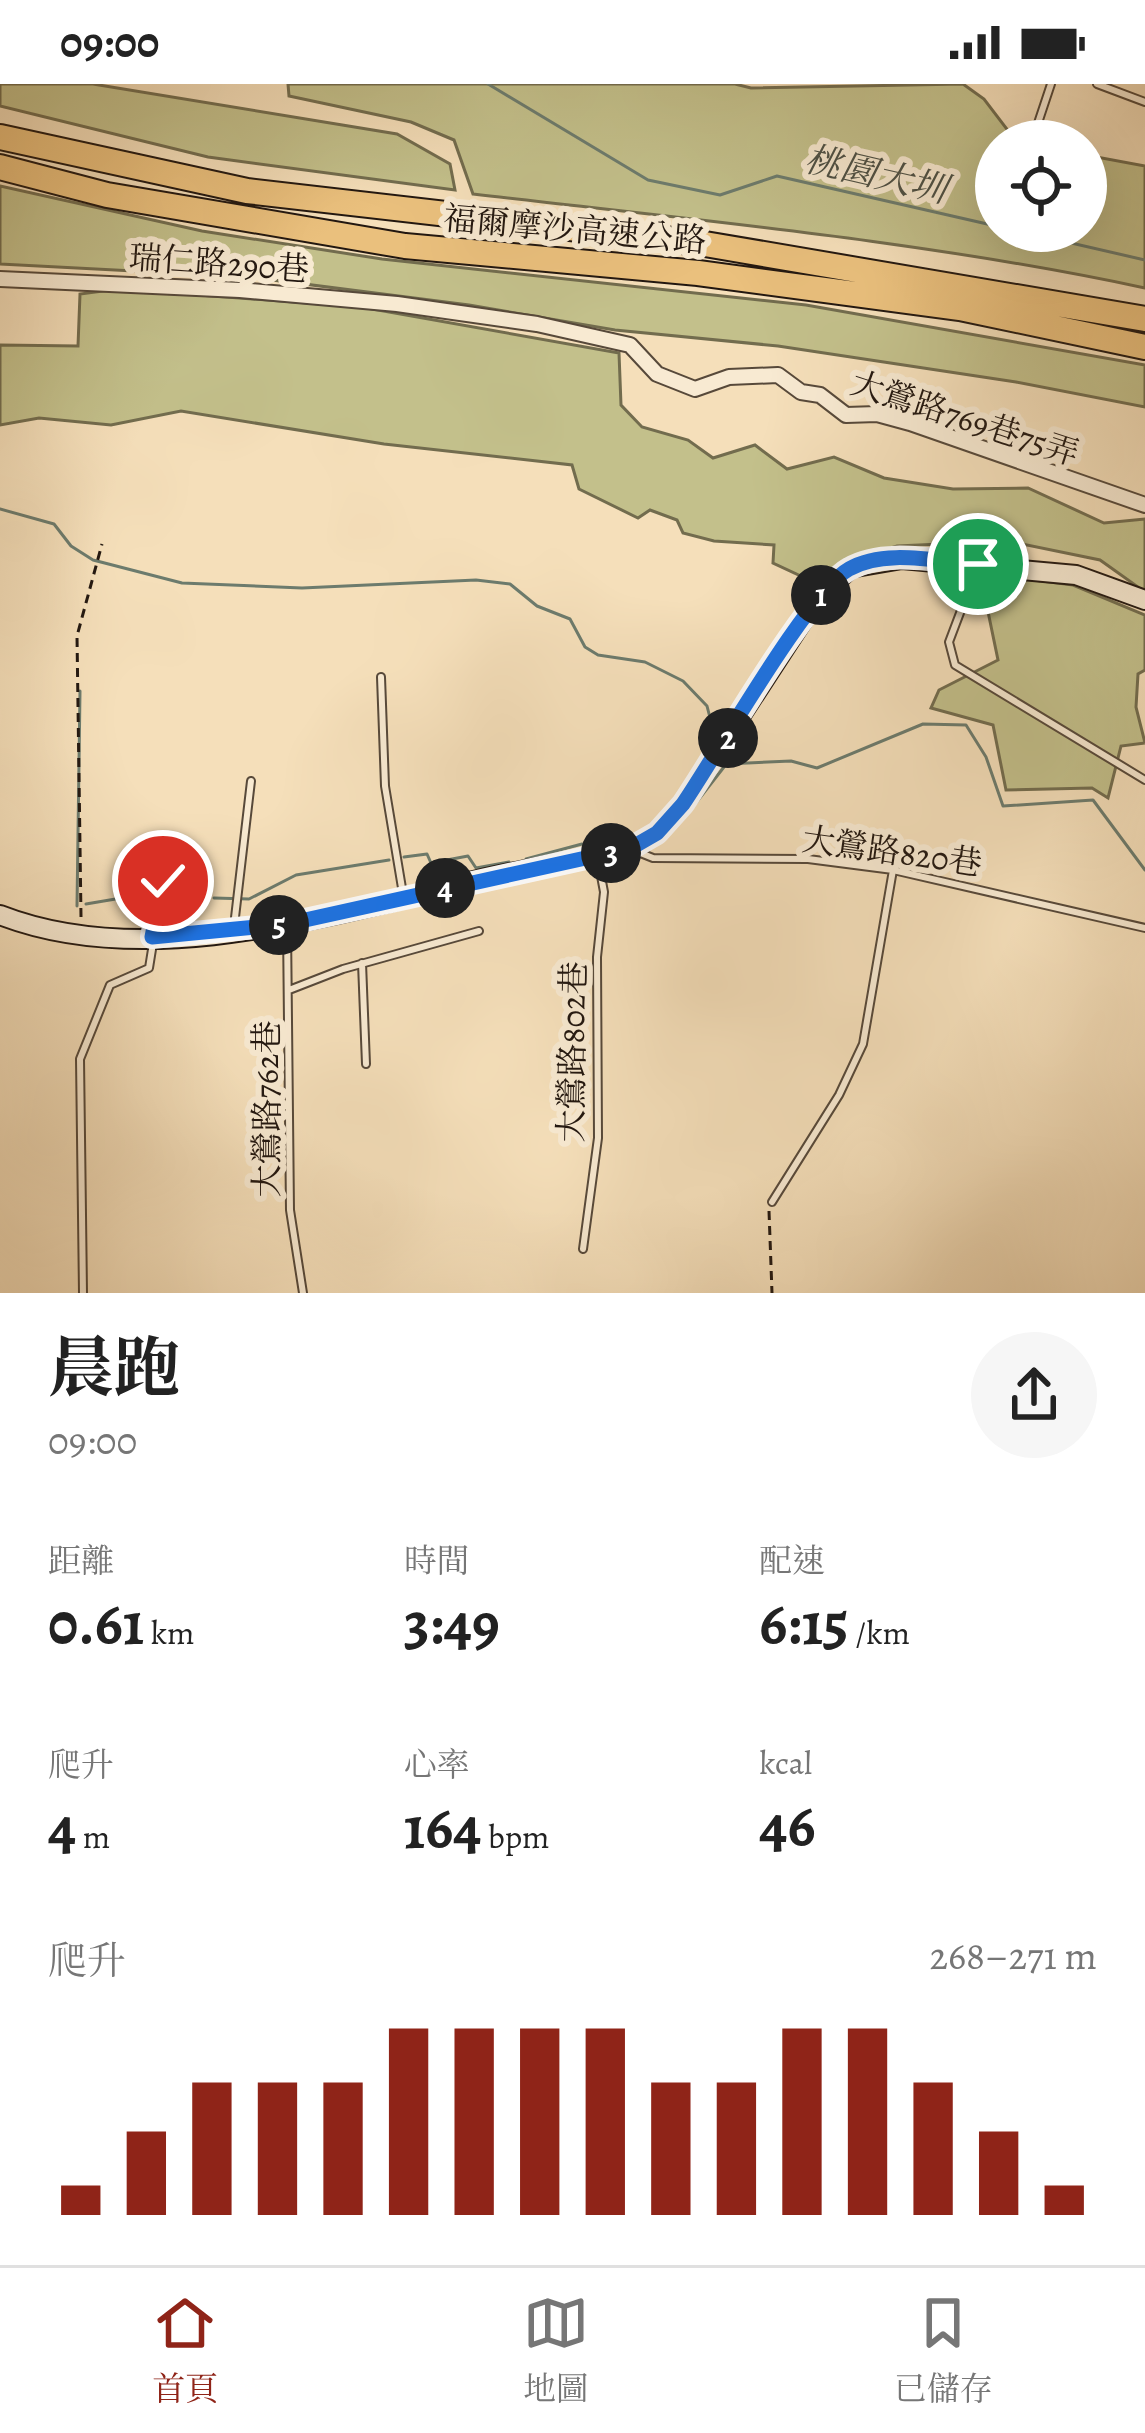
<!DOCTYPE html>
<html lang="zh-TW">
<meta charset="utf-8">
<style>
:root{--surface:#fff;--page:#f6f6f6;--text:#222;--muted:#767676;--line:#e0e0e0;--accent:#8f2418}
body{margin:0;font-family:Alegreya,"Noto Serif TC",serif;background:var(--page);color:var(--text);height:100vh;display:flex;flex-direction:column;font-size:45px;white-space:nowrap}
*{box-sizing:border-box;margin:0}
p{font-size:39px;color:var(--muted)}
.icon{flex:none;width:66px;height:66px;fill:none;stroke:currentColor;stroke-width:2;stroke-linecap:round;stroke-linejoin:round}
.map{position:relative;height:1209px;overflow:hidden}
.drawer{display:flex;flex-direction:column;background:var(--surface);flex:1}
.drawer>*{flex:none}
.fabs{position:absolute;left:975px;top:36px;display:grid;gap:24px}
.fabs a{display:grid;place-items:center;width:132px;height:132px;border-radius:50%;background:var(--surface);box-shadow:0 12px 48px #0002;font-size:60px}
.pin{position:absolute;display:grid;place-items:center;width:102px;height:102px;color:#fff;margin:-51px;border:6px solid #fff;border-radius:50%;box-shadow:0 3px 12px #0007}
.km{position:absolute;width:60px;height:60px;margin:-30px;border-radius:50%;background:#222;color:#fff;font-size:33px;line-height:60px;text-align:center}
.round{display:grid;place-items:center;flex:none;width:126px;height:126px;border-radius:63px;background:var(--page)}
.head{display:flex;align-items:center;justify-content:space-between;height:204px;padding:0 48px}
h1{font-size:66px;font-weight:700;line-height:90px}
.metrics{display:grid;grid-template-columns:repeat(3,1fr);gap:18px;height:204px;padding:12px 48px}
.metrics div{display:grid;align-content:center}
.metrics b{font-size:60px;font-weight:700}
.metrics small{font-size:33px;font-weight:400}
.metrics p{font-size:33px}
.chart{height:336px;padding:24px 48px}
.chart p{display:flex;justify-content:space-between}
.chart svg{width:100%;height:216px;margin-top:12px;stroke:var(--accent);stroke-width:6}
.status{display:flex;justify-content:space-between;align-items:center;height:84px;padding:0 60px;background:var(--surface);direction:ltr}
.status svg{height:33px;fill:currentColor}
.tab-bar{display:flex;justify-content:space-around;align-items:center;height:168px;border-top:3px solid var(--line);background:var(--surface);font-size:33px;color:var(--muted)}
.tab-bar a{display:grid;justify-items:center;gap:6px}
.tab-bar .active{color:var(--accent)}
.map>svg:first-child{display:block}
.green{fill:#c3c08b;stroke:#726c4e;stroke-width:3}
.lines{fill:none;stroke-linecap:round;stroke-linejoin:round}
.stream{stroke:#6c7b6d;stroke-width:3}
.lane-casing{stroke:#57493a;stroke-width:10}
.street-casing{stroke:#57493a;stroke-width:18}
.secondary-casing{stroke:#221710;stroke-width:22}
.highway-casing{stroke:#221710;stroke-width:28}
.path{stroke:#221710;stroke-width:3;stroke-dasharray:9 6;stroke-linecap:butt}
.lane{stroke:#f8ead2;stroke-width:6}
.street{stroke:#f8ead2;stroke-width:14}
.secondary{stroke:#f8ead2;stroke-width:18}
.highway{stroke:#eac07d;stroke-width:24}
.route-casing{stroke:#fff;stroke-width:24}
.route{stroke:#1a73e8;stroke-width:15}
.labels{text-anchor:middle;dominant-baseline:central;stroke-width:12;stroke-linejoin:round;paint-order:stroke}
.street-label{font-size:33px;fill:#221710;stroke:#f8ead2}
.water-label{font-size:36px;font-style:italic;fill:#4d5146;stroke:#f8ead2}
</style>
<div class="status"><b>09:00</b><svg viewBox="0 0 49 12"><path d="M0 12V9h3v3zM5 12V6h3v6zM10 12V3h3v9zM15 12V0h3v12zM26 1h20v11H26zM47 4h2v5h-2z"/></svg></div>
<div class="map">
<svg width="1145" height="1209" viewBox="0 0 1145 1209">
<rect width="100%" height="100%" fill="#f5dfba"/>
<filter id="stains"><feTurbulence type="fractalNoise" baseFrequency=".00167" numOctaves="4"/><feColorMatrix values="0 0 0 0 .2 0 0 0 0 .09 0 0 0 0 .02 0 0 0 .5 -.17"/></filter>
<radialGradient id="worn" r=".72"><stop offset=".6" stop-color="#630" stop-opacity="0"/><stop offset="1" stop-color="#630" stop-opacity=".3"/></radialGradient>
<path class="green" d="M0 0H93L397 50 450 80 455 106 208 73 0 22Z
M288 0H735L751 4 963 0 984 15 1016 57H996V147H1086V71L1145 82V204C926 157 695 136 473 110L454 56 411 38 289 12Z
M0 102 202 147 382 175 806 221 1145 281V323L1016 298 778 262 615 246 469 221 249 193 0 180Z
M118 205 361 223 619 269 621 321 642 343 688 356 713 374 755 361 787 385 834 373 884 394 953 405 1028 404 1104 439 1145 435V508L1100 476 1007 457 897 462 849 477 818 500 773 479 774 461 714 457 683 449 677 436 650 426 638 434 579 405 572 381 384 360 181 327 111 341 39 334 0 341V261L78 262 80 210Z
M980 489 1073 501 1145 531V586L1138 590 1136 623 1145 659 1121 662 1108 714 1092 704 1006 706 993 641 931 624 939 606 998 576Z"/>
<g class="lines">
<path class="stream" d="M488 0 648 96 720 111 777 92 996 142
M1019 147 1145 176
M0 425 54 440 71 462 93 476 182 499 302 504 476 496 510 500 537 522 570 535 585 563 598 571 645 578 683 597 707 622 716 657
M722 671 726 680 791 677 817 684 923 640 966 641 986 673 1003 722 1093 716 1145 786
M688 729 724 683
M404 773 427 770 431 779 468 772 476 784 509 778
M526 775 582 760
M168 812 181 817
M214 814 249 815 296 791 389 776
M86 820 151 809
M77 822 80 607"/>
<defs>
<path id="lane" d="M1051 0 1038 39 1045 54 1052 57
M1097 0 1145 18
M1086 63H1087
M977 484 949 558 955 581 1145 696
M381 593 385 702 403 810
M633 766 653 774 808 775 893 786 1145 844
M234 842 251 697
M287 843 290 1126 303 1209
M362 879 366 980
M289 906 343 885 479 847
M772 1118 839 1011 863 960 893 786
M583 1165 598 1054 597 873 604 808 598 776
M83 1209 80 975 110 901 149 884 163 797"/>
<path id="street" d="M0 195 240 206 397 220 537 240 630 261 657 290 695 305 729 293 778 291 801 308 820 311 846 331 877 330 910 339 1145 421"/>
<path id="secondary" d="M0 831C146 888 332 831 478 796 529 784 580 777 631 764L657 749 683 720 814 519 850 484 902 475 1076 491 1145 516"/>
<path id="highway" d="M0 53 247 107 699 159 1145 235
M0 83 107 111 405 162 698 189 960 224 1145 263"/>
</defs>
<use href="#lane" class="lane-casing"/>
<use href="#street" class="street-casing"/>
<use href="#secondary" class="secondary-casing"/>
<use href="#highway" class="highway-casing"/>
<path class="path" d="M81 833 77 552 102 460
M769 1127 772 1209"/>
<use href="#lane" class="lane"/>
<use href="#street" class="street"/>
<use href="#secondary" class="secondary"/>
<use href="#highway" class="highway"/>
</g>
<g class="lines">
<defs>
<path id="route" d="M163 797 152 853 287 840 631 764 657 749 683 720C716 672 809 507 849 485 885 464 939 478 978 480"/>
</defs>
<use href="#route" class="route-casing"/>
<use href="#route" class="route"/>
</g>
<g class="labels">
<g class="street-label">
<text transform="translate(575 145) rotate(5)">福爾摩沙高速公路</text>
<text transform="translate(219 179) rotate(4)">瑞仁路290巷</text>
<text transform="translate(965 334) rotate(18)">大鶯路769巷75弄</text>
<text transform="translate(892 767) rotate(8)">大鶯路820巷</text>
<text transform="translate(572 968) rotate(-89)">大鶯路802巷</text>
<text transform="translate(266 1025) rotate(-90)">大鶯路762巷</text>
</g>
<g class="water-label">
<text transform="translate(876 90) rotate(13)">桃園大圳</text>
</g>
</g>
<rect width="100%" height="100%" filter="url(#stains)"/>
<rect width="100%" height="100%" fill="url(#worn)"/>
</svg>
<div class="fabs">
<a><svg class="icon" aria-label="locate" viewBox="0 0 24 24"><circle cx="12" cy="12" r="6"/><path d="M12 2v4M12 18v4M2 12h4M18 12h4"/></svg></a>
</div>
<div class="pin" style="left:978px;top:480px;background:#1e9e55"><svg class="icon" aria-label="arrive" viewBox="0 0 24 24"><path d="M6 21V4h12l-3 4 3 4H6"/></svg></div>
<div class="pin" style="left:163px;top:797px;background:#d93025"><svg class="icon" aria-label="check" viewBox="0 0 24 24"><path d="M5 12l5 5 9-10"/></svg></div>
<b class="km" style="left:821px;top:511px">1</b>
<b class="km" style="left:728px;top:654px">2</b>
<b class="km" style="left:611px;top:769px">3</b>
<b class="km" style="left:445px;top:804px">4</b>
<b class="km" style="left:279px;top:841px">5</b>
</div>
<section class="drawer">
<div class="head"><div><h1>晨跑</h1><p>09:00</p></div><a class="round"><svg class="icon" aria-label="share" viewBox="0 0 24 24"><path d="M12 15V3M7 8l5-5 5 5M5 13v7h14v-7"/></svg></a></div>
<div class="metrics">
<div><p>距離</p><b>0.61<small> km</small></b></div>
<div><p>時間</p><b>3:49</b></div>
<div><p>配速</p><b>6:15<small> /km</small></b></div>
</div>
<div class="metrics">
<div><p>爬升</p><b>4<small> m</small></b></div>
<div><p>心率</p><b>164<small> bpm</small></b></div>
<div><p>kcal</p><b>46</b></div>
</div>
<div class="chart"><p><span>爬升</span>268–271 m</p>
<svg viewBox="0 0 160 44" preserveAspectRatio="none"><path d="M5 44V38M15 44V27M25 44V17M35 44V17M45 44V17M55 44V6M65 44V6M75 44V6M85 44V6M95 44V17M105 44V17M115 44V6M125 44V6M135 44V17M145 44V27M155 44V38"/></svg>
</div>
</section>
<nav class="tab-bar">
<a class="active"><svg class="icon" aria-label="home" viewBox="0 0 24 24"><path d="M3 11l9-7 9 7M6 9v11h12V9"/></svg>首頁</a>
<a><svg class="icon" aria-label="map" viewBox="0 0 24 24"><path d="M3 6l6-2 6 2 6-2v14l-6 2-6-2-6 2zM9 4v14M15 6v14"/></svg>地圖</a>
<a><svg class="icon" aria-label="saved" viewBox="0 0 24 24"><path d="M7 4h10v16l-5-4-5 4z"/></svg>已儲存</a>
</nav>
